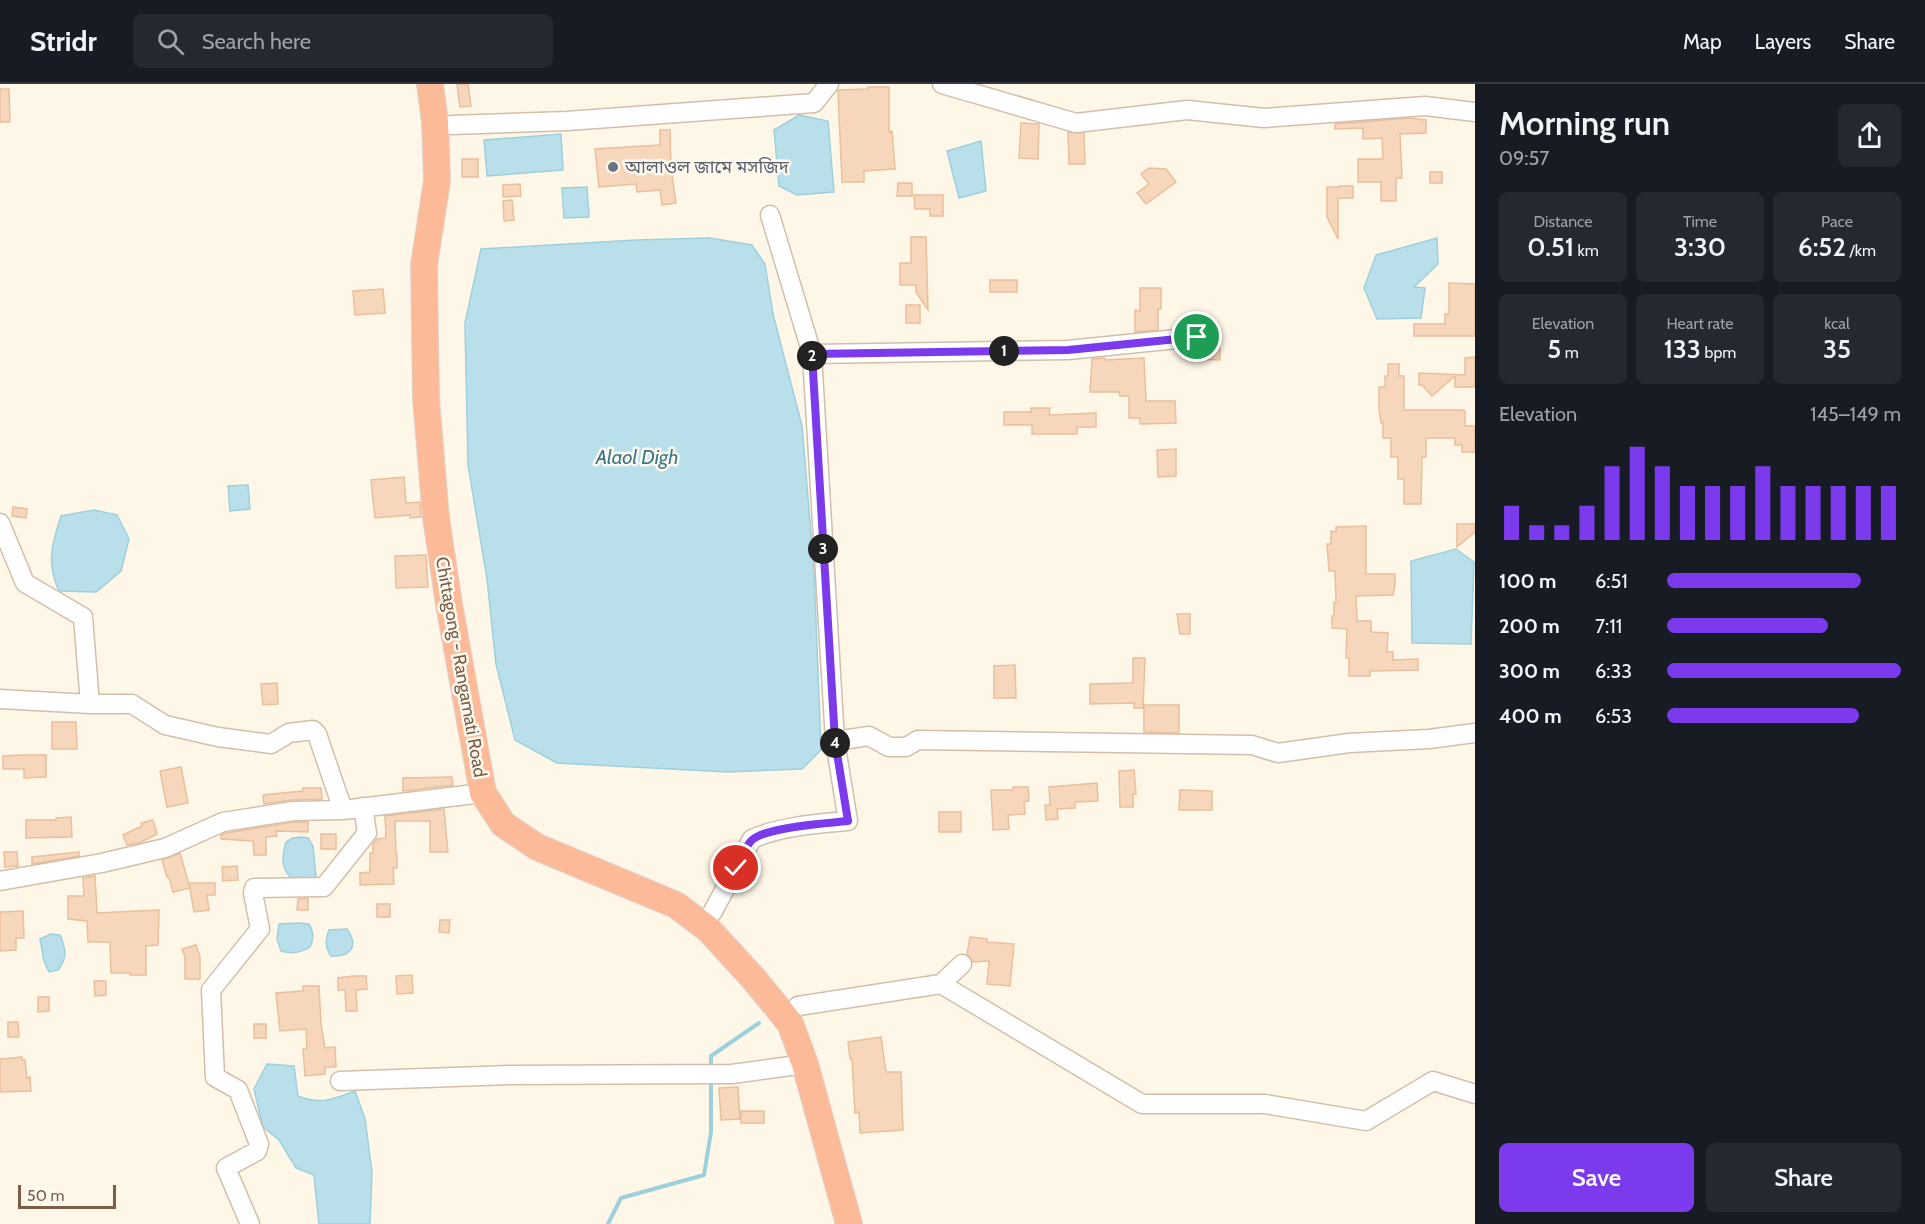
<!DOCTYPE html>
<meta charset="utf-8">
<style>
:root{--surface:#171b24;--page:#242831;--text:#f1f3f6;--muted:#9ea1a6;--line:#363941;--accent:#7c3aed}
body{margin:0;font-family:Cabin,"Noto Sans Bengali",sans-serif;background:var(--page);color:var(--text);height:100vh;display:flex;flex-direction:column;font-size:22px;white-space:nowrap}
*{box-sizing:border-box;margin:0}
p{font-size:20px;color:var(--muted)}
.icon{flex:none;width:33px;height:33px;fill:none;stroke:currentColor;stroke-width:2;stroke-linecap:round;stroke-linejoin:round}
.map{position:relative;flex:1;overflow:hidden}
.sheet{display:flex;flex-direction:column;background:var(--surface);width:450px}
.sheet>*{flex:none}
.scale{position:absolute;left:18px;bottom:15px;width:98px;box-sizing:border-box;padding-left:6px;border:3px solid #7b5e48;border-top:0;font-size:16px;line-height:21px;white-space:nowrap;color:#7b5e48;-webkit-text-stroke:4px #fffaef;paint-order:stroke}
.pin{position:absolute;display:grid;place-items:center;width:51px;height:51px;color:#fff;margin:-26px;border:3px solid #fff;border-radius:50%;box-shadow:0 2px 6px #0007}
.km{position:absolute;width:30px;height:30px;margin:-15px;border-radius:50%;background:#222;color:#fff;font-size:16px;line-height:30px;text-align:center}
.round{display:grid;place-items:center;flex:none;width:63px;height:63px;border-radius:9px;background:var(--page)}
.summary{display:flex;align-items:center;justify-content:space-between;height:102px;padding:0 24px}
h1{font-size:33px;font-weight:600;line-height:45px}
.stats{display:grid;grid-template-columns:repeat(3,1fr);gap:9px;height:102px;padding:6px 24px}
.stats div{display:grid;align-content:center;border-radius:9px;background:var(--page);text-align:center}
.stats b{font-size:26px;font-weight:600}
.stats small{font-size:16px;font-weight:400}
.stats p{font-size:16px}
.chart{height:168px;padding:12px 24px}
.chart p{display:flex;justify-content:space-between}
.chart svg{width:100%;height:108px;margin-top:6px;stroke:var(--accent);stroke-width:6}
.cta{display:flex;gap:12px;margin-top:auto;padding:12px 24px}
.cta a{flex:1;height:69px;border-radius:9px;background:var(--accent);color:#fff;font-size:24px;font-weight:600;line-height:69px;text-align:center}
.cta a+a{background:var(--page);color:var(--text)}
ul{padding:0 24px;list-style:none;font-size:20px}
li{display:grid;grid-template-columns:96px 72px 1fr;align-items:center;height:45px}
li i{height:15px;border-radius:8px;background:var(--accent)}
header{display:flex;align-items:center;gap:36px;box-sizing:border-box;height:84px;padding:0 30px;background:var(--surface);border-bottom:2px solid var(--line)}
header strong{font-size:28px}
nav{display:flex;gap:33px;margin-inline-start:auto;font-size:21px}
.search{width:420px;height:54px;background:var(--page);display:flex;align-items:center;gap:15px;box-sizing:border-box;padding:0 21px;border-radius:9px;color:var(--muted);font-size:22px}
main{display:flex;flex:1;min-height:0}
.map>svg:first-child{display:block}
.water{fill:#b9e0ea;stroke:#9ecfdd;stroke-width:1.5}
.lines{fill:none;stroke-linecap:round;stroke-linejoin:round}
.stream{stroke:#9ecfdd;stroke-width:4}
.building{fill:#f6d7bc;stroke:#eabf9b;stroke-width:1.5}
.minor-casing{stroke:#d2bfab;stroke-width:21}
.highway-casing{stroke:#ddd5cf;stroke-width:28}
.minor{stroke:#fff;stroke-width:18}
.highway{stroke:#fdba99;stroke-width:26}
.route-casing{stroke:#fff;stroke-width:12}
.route{stroke:#7c3aed;stroke-width:8}
.worship-dot{fill:#6b7280;stroke:#fffaef;stroke-width:2}
.labels{text-anchor:middle;dominant-baseline:central;stroke-width:5;stroke-linejoin:round;paint-order:stroke}
.worship-label{font-size:18px;fill:#5b616d;stroke:#fffaef;text-anchor:start}
.street-label{font-size:18px;fill:#7b5e48;stroke:#fffaef}
.water-label{font-size:20px;font-style:italic;fill:#3c7789;stroke:#fffaef}
</style>
<header>
<strong>Stridr</strong>
<div class="search"><svg class="icon" aria-label="search" viewBox="0 0 24 24"><circle cx="10" cy="10" r="6"/><path d="M15 15l6 6"/></svg>Search here</div>
<nav><a>Map</a><a>Layers</a><a>Share</a></nav>
</header>
<main>
<div class="map">
<svg width="1475" height="1140" viewBox="0 0 1475 1140">
<rect width="100%" height="100%" fill="#fef7e7"/>
<path class="water" d="M799 31 828 37 834 108 797 111 779 102 774 46Z
M561 50 563 86 487 92 484 56Z
M981 57 986 107 959 114 947 67Z
M587 103 589 133 564 134 562 104Z
M710 154 752 161 765 180 773 230 802 342 814 486 821 666 802 685 728 688 557 679 515 656 496 580 487 495 468 381 465 239 481 165 636 156Z
M1437 154 1438 180 1414 203 1425 204 1421 234 1377 235 1364 204 1376 171Z
M248 401 250 425 230 427 228 402Z
M94 426 117 431 129 455 121 487 96 508 59 507C46 479 52 460 61 432Z
M1456 465 1474 478 1471 560 1412 559 1411 477Z
M301 753 308 754 313 762 316 792 311 796 294 797C281 785 281 776 286 758L293 754Z
M298 839 309 840C314 848 314 855 310 863 301 869 291 870 281 867L277 855 279 840Z
M347 845C359 862 351 873 331 872 325 863 325 856 329 846Z
M51 850 60 851C66 866 68 873 58 886L49 888 44 877 40 855Z
M267 980 294 982 298 1012C319 1021 335 1015 355 1007L365 1035 372 1088 370 1140H319L314 1091 296 1084 279 1056 263 1043 254 1005Z"/>
<g class="lines">
<path class="stream" d="M711 984V972L759 939
M608 1140 621 1114 704 1091 711 1048V995"/>
</g>
<path class="building" d="M457 0H468L471 22 460 23Z
M868 3H889V48L892 47 895 85 864 87V98H842L838 6 868 5Z
M0 5H9L10 38H0Z
M1409 34 1426 36V49L1400 50 1402 94H1396V117H1381V98H1358V75H1383L1382 54 1363 55V44L1335 45V40Z
M1021 39 1039 40 1038 75 1019 74Z
M660 46H670L671 85 676 119 662 121 660 106 637 108 636 100 599 103 595 65 660 61Z
M1068 48 1084 49 1085 80H1069Z
M462 75H478V93H462Z
M1149 84 1166 85 1176 98 1146 120 1137 109 1149 100 1141 90Z
M1430 88H1442V99H1430Z
M898 99H912V112H897Z
M520 100 521 112 503 113V101Z
M1339 102H1353V114H1338V155L1327 133V103H1339Z
M914 111H943V132H930V125H915Z
M512 116 514 136 504 137 503 117Z
M911 153H926L928 226 916 208V201H900V179H911Z
M990 196H1017V208H990Z
M1449 199 1475 200V252H1414V240H1445V230H1449Z
M1140 204H1161V225H1158V246L1135 248V226L1140 227Z
M383 205 385 229 355 231 353 207Z
M906 221H920V239H906Z
M1203 231 1204 244 1191 242 1190 232Z
M1205 260V263L1220 264V276L1192 275 1193 265Z
M1475 273V303H1455V292L1432 312 1422 301H1419V289L1465 291V274Z
M1105 274V276L1144 274 1146 317H1175L1176 339 1140 340V334H1129V312H1120L1119 308H1090L1092 275Z
M1388 280H1399V292H1404V326H1463L1465 327V342H1475V368H1462V361H1455V354H1426V373H1422L1421 420H1404V395H1398V373H1391V354H1383V339H1381L1379 325V303H1385V292H1388Z
M1031 324H1050L1049 331 1096 329V343H1077V350H1032V341H1004V328H1031Z
M1176 365V392L1158 393 1157 366Z
M404 393 406 419 420 418 421 433 410 434V431L375 434 371 396Z
M13 423 27 425 26 434 12 432Z
M1457 440H1475V448L1457 463Z
M1366 442V490H1395V500L1393 511 1356 512 1357 537H1371V548L1388 549 1387 568H1393V576L1418 575V586L1370 587V592H1349V574H1346L1347 545 1332 544V532H1334V518H1336L1335 487H1329L1327 460H1331V447L1336 448V443Z
M426 471 428 503 396 504 395 472Z
M1177 530H1190V550H1180Z
M1133 574H1145L1143 624H1134V619L1090 620V600L1133 599Z
M1015 581 1016 614H994V582Z
M277 599 278 620 263 621 261 600Z
M1144 621H1179V649L1144 648Z
M52 638H76L77 665H52Z
M23 671H46V693L24 694V685H3V672Z
M181 683 188 719 167 723 160 687Z
M1134 686 1136 710H1133V723H1120L1119 687Z
M452 693 453 701 403 707V694Z
M1097 699 1098 717 1075 718V724L1057 725 1058 735 1046 736 1045 721H1050L1049 703Z
M1013 703H1028L1029 717 1024 718 1025 730 1008 731 1009 745 993 746 991 706H1013Z
M303 704H321L322 715 293 716 264 720 263 711 303 707Z
M1180 706 1212 707V726H1179Z
M444 725 448 768H430V737H395L396 770H397V784H393L394 800 360 801V789L370 788V769H373V760L377 755 386 754 385 732Z
M939 728H961V748H939Z
M71 733 72 753 26 754V736H56V734Z
M153 736 157 750 139 759 127 761 123 751 142 742 141 739Z
M294 738H308V748L276 747 277 752 266 753V771H254L253 757 221 755V751L226 749Z
M321 750H336V765H321Z
M4 768H17L18 782 5 783Z
M79 768V772L32 780V773Z
M180 769 190 804 173 808 169 793H167L162 776Z
M237 782 238 796 223 797 222 783Z
M95 792 97 829 159 826 158 861 146 862V891H130V889H111L110 858H88L87 837 68 835V812H84L83 794Z
M189 799H215V811H207L209 826 194 828Z
M308 814V826H297L298 815Z
M377 820H390V833H377Z
M23 827 24 854H16V866L0 867V828Z
M440 836H450L449 849 439 848Z
M970 853 987 855V858L1014 860 1010 902 987 900 989 877 973 878 967 870Z
M196 861 200 873V895H185V873L182 865Z
M412 891 413 909 397 910 396 892Z
M353 892H366L367 905 356 906 357 927H346L345 906H338V894Z
M94 897H106V911L95 912Z
M303 902H319L321 940 325 964 335 963 336 983H325V990L305 992 303 965H307L306 945 280 947 276 909 303 907Z
M38 913H49V927L38 928Z
M8 938H18L19 953H8Z
M254 940H266V954H254Z
M881 953 886 988H901L903 1046 860 1049 859 1028 855 1029 852 975H850L848 958Z
M22 973V976H25L27 994 30 993 31 1007 0 1008V975Z
M738 1003 740 1035 721 1036 719 1004Z
M741 1027H764V1039H741Z"/>
<g class="lines">
<defs>
<path id="minor" d="M942 0 1076 39 1187 26 1264 34 1425 22 1475 28
M451 41 567 37 814 19 829 0
M770 131 812 270 835 657
M812 270 1068 266 1197 253
M0 439 25 499 83 533 90 620
M0 615 90 620H132L165 641 218 653 271 660 289 649 313 646 317 650 343 726 483 709
M0 797 102 779 165 764 223 738 293 727 343 726
M712 829 752 755C782 742 816 740 848 737L835 657 869 652 889 663H906L918 656 1252 661 1278 669 1349 659 1429 655 1475 649
M941 900 962 880
M798 922 941 900 1142 1020H1265L1366 1037 1433 997 1475 1010
M340 997 510 991 732 990 805 980
M250 1140 226 1084 257 1067 259 1060 238 1006 215 993 211 906 260 845 253 809 254 804 324 803 367 749 363 723"/>
<path id="highway" d="M430 0 435 38 437 97 424 181 426 315 436 434 449 520 483 709 503 740 537 763 676 821 708 845 753 894 790 939 805 980 849 1140"/>
</defs>
<use href="#minor" class="minor-casing"/>
<use href="#highway" class="highway-casing"/>
<use href="#minor" class="minor"/>
<use href="#highway" class="highway"/>
</g>
<g class="lines">
<defs>
<path id="route" d="M736 784C741 776 745 762 752 756 765 743 829 739 848 737L835 657 812 270 1068 266 1197 253"/>
</defs>
<use href="#route" class="route-casing"/>
<use href="#route" class="route"/>
</g>
<circle class="worship-dot" cx="613" cy="83" r="6"/>
<g class="labels">
<g class="worship-label">
<text x="625" y="83">আলাওল জামে মসজিদ</text>
</g>
<g class="street-label">
<text transform="translate(461 583) rotate(80)">Chittagong - Rangamati Road</text>
</g>
<g class="water-label">
<text x="637" y="373">Alaol Digh</text>
</g>
</g>
</svg>
<div class="scale">50 m</div>
<div class="pin" style="left:1197px;top:253px;background:#1e9e55"><svg class="icon" aria-label="arrive" viewBox="0 0 24 24"><path d="M6 21V4h12l-3 4 3 4H6"/></svg></div>
<div class="pin" style="left:736px;top:784px;background:#d93025"><svg class="icon" aria-label="check" viewBox="0 0 24 24"><path d="M5 12l5 5 9-10"/></svg></div>
<b class="km" style="left:1004px;top:267px">1</b>
<b class="km" style="left:812px;top:272px">2</b>
<b class="km" style="left:823px;top:465px">3</b>
<b class="km" style="left:835px;top:659px">4</b>
</div>
<section class="sheet">
<div class="summary"><div><h1>Morning run</h1><p>09:57</p></div><a class="round"><svg class="icon" aria-label="share" viewBox="0 0 24 24"><path d="M12 15V3M7 8l5-5 5 5M5 13v7h14v-7"/></svg></a></div>
<div class="stats">
<div><p>Distance</p><b>0.51<small> km</small></b></div>
<div><p>Time</p><b>3:30</b></div>
<div><p>Pace</p><b>6:52<small> /km</small></b></div>
</div>
<div class="stats">
<div><p>Elevation</p><b>5<small> m</small></b></div>
<div><p>Heart rate</p><b>133<small> bpm</small></b></div>
<div><p>kcal</p><b>35</b></div>
</div>
<div class="chart"><p><span>Elevation</span>145–149 m</p>
<svg viewBox="0 0 160 44" preserveAspectRatio="none"><path d="M5 44V30M15 44V38M25 44V38M35 44V30M45 44V14M55 44V6M65 44V14M75 44V22M85 44V22M95 44V22M105 44V14M115 44V22M125 44V22M135 44V22M145 44V22M155 44V22"/></svg>
</div>
<ul>
<li><b>100 m</b>6:51<i style="width:83%"></i></li>
<li><b>200 m</b>7:11<i style="width:69%"></i></li>
<li><b>300 m</b>6:33<i style="width:100%"></i></li>
<li><b>400 m</b>6:53<i style="width:82%"></i></li>
</ul>
<div class="cta"><a>Save</a><a>Share</a></div>
</section>
</main>
